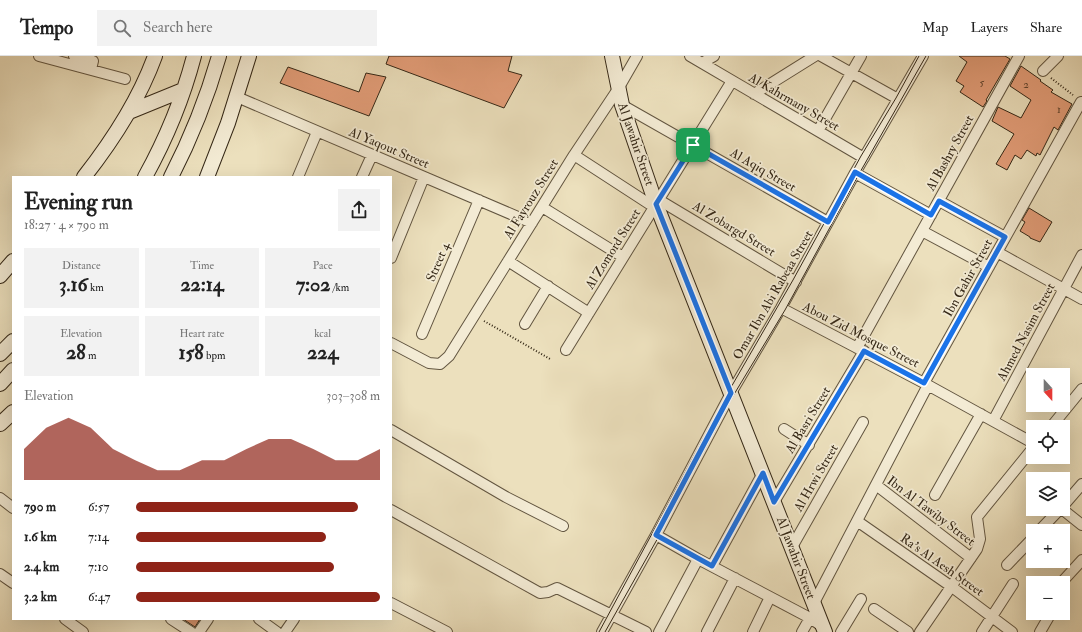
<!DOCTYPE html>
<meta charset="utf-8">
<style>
:root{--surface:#fff;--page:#f2f2f2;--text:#222;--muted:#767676;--line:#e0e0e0;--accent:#8f2418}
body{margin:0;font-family:"IM FELL Double Pica",serif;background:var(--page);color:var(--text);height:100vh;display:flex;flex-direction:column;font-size:15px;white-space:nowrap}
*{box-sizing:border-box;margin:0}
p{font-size:13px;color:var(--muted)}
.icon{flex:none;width:22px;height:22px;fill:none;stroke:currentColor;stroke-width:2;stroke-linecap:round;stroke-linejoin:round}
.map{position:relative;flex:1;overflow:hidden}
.side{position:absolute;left:12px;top:120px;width:380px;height:444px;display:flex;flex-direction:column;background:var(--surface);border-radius:0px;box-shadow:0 4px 16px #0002}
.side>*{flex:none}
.needle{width:26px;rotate:159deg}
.buttons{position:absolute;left:1026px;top:312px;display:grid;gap:8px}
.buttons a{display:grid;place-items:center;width:44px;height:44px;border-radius:0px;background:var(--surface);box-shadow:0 4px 16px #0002;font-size:20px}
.pin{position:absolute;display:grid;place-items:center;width:34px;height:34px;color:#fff;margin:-17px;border-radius:8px;box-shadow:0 2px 6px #0006}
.round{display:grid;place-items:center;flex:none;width:42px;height:42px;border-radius:0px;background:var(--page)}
.overview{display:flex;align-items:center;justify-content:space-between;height:68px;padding:0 12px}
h1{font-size:22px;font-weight:800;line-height:30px}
.figures{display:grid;grid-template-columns:repeat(3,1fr);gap:6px;height:68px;padding:4px 12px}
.figures div{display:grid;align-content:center;border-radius:0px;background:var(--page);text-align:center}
.figures b{font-size:20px;font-weight:800}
.figures small{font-size:11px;font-weight:400}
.figures p{font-size:11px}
.chart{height:112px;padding:8px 12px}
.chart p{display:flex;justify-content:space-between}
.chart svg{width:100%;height:72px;margin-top:4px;fill:var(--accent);opacity:.7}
ul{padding:0 12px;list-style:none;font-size:13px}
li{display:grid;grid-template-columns:64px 48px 1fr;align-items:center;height:30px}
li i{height:10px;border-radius:5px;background:var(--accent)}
header{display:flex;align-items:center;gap:24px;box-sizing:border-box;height:56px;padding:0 20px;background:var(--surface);border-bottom:1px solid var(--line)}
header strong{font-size:19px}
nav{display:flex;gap:22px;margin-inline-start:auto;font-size:14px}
.search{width:280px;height:36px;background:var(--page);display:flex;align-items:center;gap:10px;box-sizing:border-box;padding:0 14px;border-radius:0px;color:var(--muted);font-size:15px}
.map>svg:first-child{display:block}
.building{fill:#e39d78;stroke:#342716}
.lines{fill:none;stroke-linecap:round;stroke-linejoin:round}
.street-casing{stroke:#625540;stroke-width:12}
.secondary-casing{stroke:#342716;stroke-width:16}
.path{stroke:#342716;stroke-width:2;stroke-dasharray:1 2;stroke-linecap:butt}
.street{stroke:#f3ebd4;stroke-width:10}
.secondary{stroke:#f3ebd4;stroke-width:14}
.tram{stroke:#342716;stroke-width:1}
.route-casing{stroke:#fff;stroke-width:8}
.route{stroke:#1a73e8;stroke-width:5}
.labels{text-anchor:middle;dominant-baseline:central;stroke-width:3.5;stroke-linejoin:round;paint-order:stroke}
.number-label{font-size:11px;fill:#60442e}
.street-label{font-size:13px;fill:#342716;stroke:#f3ebd4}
</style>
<header>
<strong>Tempo</strong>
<div class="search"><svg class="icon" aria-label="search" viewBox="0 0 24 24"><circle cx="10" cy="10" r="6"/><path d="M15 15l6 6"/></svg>Search here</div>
<nav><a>Map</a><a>Layers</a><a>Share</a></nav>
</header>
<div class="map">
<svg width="1082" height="576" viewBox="0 0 1082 576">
<rect width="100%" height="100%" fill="#ece0bd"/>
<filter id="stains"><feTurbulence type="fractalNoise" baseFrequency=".005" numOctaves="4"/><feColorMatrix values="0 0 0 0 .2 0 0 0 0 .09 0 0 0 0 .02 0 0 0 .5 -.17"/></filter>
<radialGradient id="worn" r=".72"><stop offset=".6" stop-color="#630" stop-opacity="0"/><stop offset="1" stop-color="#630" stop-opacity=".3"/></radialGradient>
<path class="building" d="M389 0H512L508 15 522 19 504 52 386 8Z
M959 0H1005L1010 3 986 44 987 45 983 51 960 36 964 30 956 25 967 6Z
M1021 10 1041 24 1040 25 1053 34 1051 36 1072 48 1058 74 1054 71 1040 99 1037 97 1036 100 1027 94 1021 103 1015 99 1007 114 996 108 1014 78 992 65 998 51 1021 62 1031 44 1010 30Z
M288 11 359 36 366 17 386 21 369 60 280 27Z
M1029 152 1052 166 1040 186 1030 182V181L1020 175 1025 166 1022 164Z
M183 563H200L195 571Z"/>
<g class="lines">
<defs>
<path id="street" d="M39 0 125 23
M74 0 93 5 91 13
M690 0 864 102
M821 0 898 43
M702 7 714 0
M1043 15 1058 0
M754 38 815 0
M237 41 532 167
M622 49 828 166
M818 75 861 0
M574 99 654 151
M855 117 931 159
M298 121 317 76
M362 121 372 99
M659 144 796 226
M939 145 1005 181
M542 151 623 201
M922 175 989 211
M997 196 1082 243
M391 202 424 121
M508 205 589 257
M781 252 924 327 1033 387
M525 268 548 230
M422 278 479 144
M391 287 429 307 440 308 449 300 574 99 618 33 637 0
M857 292 1019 0
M566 294 732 25
M924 327 1081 46
M993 365 1082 199
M1051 371 1082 333
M784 373 809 389
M391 374 506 441 563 470
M876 429 971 502
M935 439 981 358
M0 442 13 452
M774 446 864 295
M1063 450 1082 428
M1062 453 1082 469
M391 454 540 537 548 536 557 532 646 576
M857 465 952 531 1012 576
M1039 475 1060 453
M656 479 698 503 810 562 823 571
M792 491 863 366
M1007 509 1033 482
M712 510 763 417
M0 518 13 527
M1061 527 1082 504
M391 547 447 576
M814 547 928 329
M874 553 908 576
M65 563 83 576
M171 563 191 576
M259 563 277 576
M199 576 208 563
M285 576 294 563
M602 576 656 479 731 337 781 252 855 117 923 0
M659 576 698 503
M707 576 735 522
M753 576 770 541
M802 576 810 562
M841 576 861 543
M920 576 977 493 980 483 977 461 1033 392
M982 576 1013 528
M1040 576 1051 557"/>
<path id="secondary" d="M612 0 622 49 656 148 825 576
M129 56 183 34
M84 121C113 84 139 44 155 0
M145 121C166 83 183 42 194 0
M171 121C191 82 207 42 219 0
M207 121 228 67 249 0
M0 220 13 205
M0 298 13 285
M0 328 13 314
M0 368 13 356"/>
</defs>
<use href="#street" class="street-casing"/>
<use href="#secondary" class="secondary-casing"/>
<path class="path" d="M1051 22 1073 39
M484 265 550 303"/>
<use href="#street" class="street"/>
<use href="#secondary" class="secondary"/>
<path class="tram" d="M599 576 730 333 793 224 861 100 896 42 919 0
M605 576 659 480 733 340 785 254 859 118 926 0"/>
</g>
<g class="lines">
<defs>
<path id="route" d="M693 89 828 166 855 116 931 159 939 145 1005 181 924 327 864 295 774 446 763 417 712 510 656 479 731 337 656 148Z"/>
</defs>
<use href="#route" class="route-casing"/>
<use href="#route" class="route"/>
</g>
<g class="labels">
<g class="number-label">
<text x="982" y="26">5</text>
<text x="1026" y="28">2</text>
<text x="1059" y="53">1</text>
</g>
<g class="street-label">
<text transform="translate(794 46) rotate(30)">Al Kahrmany Street</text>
<text transform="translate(636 88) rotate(71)">Al Jawahir Street</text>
<text transform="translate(389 92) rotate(23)">Al Yaqout Street</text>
<text transform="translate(950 97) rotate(-61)">Al Bashry Street</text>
<text transform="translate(763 114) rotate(30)">Al Aqiq Street</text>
<text transform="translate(531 143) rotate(-58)">Al Fayrouz Street</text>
<text transform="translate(734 173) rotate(31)">Al Zobargd Street</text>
<text transform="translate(613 193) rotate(-58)">Al Zomord Street</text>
<text transform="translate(438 206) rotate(-67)">Street 4</text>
<text transform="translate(968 222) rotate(-61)">Ibn Gahir Street</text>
<text transform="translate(773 239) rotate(-60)">Omar Ibn Abi Rabeaa Street</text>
<text transform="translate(1026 276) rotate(-62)">Ahmed Nasim Street</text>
<text transform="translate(861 279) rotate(27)">Abou Zid Mosque Street</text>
<text transform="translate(808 364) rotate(-59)">Al Basri Street</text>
<text transform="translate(816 422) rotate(-60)">Al Hrwi Street</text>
<text transform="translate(931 455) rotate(37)">Ibn Al Tawiby Street</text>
<text transform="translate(796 502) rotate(69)">Al Jawahir Street</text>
<text transform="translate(942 509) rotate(35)">Ra's Al Aesh Street</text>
</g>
</g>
<rect width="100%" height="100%" filter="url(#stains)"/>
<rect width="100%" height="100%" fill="url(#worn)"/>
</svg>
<div class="buttons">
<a><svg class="needle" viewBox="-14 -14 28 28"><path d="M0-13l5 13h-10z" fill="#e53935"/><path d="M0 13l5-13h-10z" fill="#767676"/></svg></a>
<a><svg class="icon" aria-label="locate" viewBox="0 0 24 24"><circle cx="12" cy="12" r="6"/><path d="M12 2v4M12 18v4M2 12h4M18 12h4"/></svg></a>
<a><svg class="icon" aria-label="layers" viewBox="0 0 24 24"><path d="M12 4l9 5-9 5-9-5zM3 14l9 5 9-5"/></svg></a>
<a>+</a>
<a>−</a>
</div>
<div class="pin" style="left:693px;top:89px;background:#1e9e55"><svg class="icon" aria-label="arrive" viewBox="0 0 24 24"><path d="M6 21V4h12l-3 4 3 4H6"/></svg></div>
<section class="side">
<div class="overview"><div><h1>Evening run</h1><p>18:27 · 4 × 790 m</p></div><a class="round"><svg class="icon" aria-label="share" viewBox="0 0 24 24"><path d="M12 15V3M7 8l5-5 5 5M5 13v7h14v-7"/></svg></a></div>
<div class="figures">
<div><p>Distance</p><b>3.16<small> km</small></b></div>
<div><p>Time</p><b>22:14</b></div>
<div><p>Pace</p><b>7:02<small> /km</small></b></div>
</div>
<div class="figures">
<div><p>Elevation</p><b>28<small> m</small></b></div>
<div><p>Heart rate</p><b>158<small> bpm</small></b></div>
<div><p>kcal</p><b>224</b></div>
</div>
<div class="chart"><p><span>Elevation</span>303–308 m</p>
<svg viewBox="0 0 160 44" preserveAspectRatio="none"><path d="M0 44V25L10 12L20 6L30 12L40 25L50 32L60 38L70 38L80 32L90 32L100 25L110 19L120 19L130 25L140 32L150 32L160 25V44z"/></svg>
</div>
<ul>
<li><b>790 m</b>6:57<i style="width:91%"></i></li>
<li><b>1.6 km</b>7:14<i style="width:78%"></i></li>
<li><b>2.4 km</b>7:10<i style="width:81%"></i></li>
<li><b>3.2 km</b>6:47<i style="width:100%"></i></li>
</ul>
</section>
</div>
